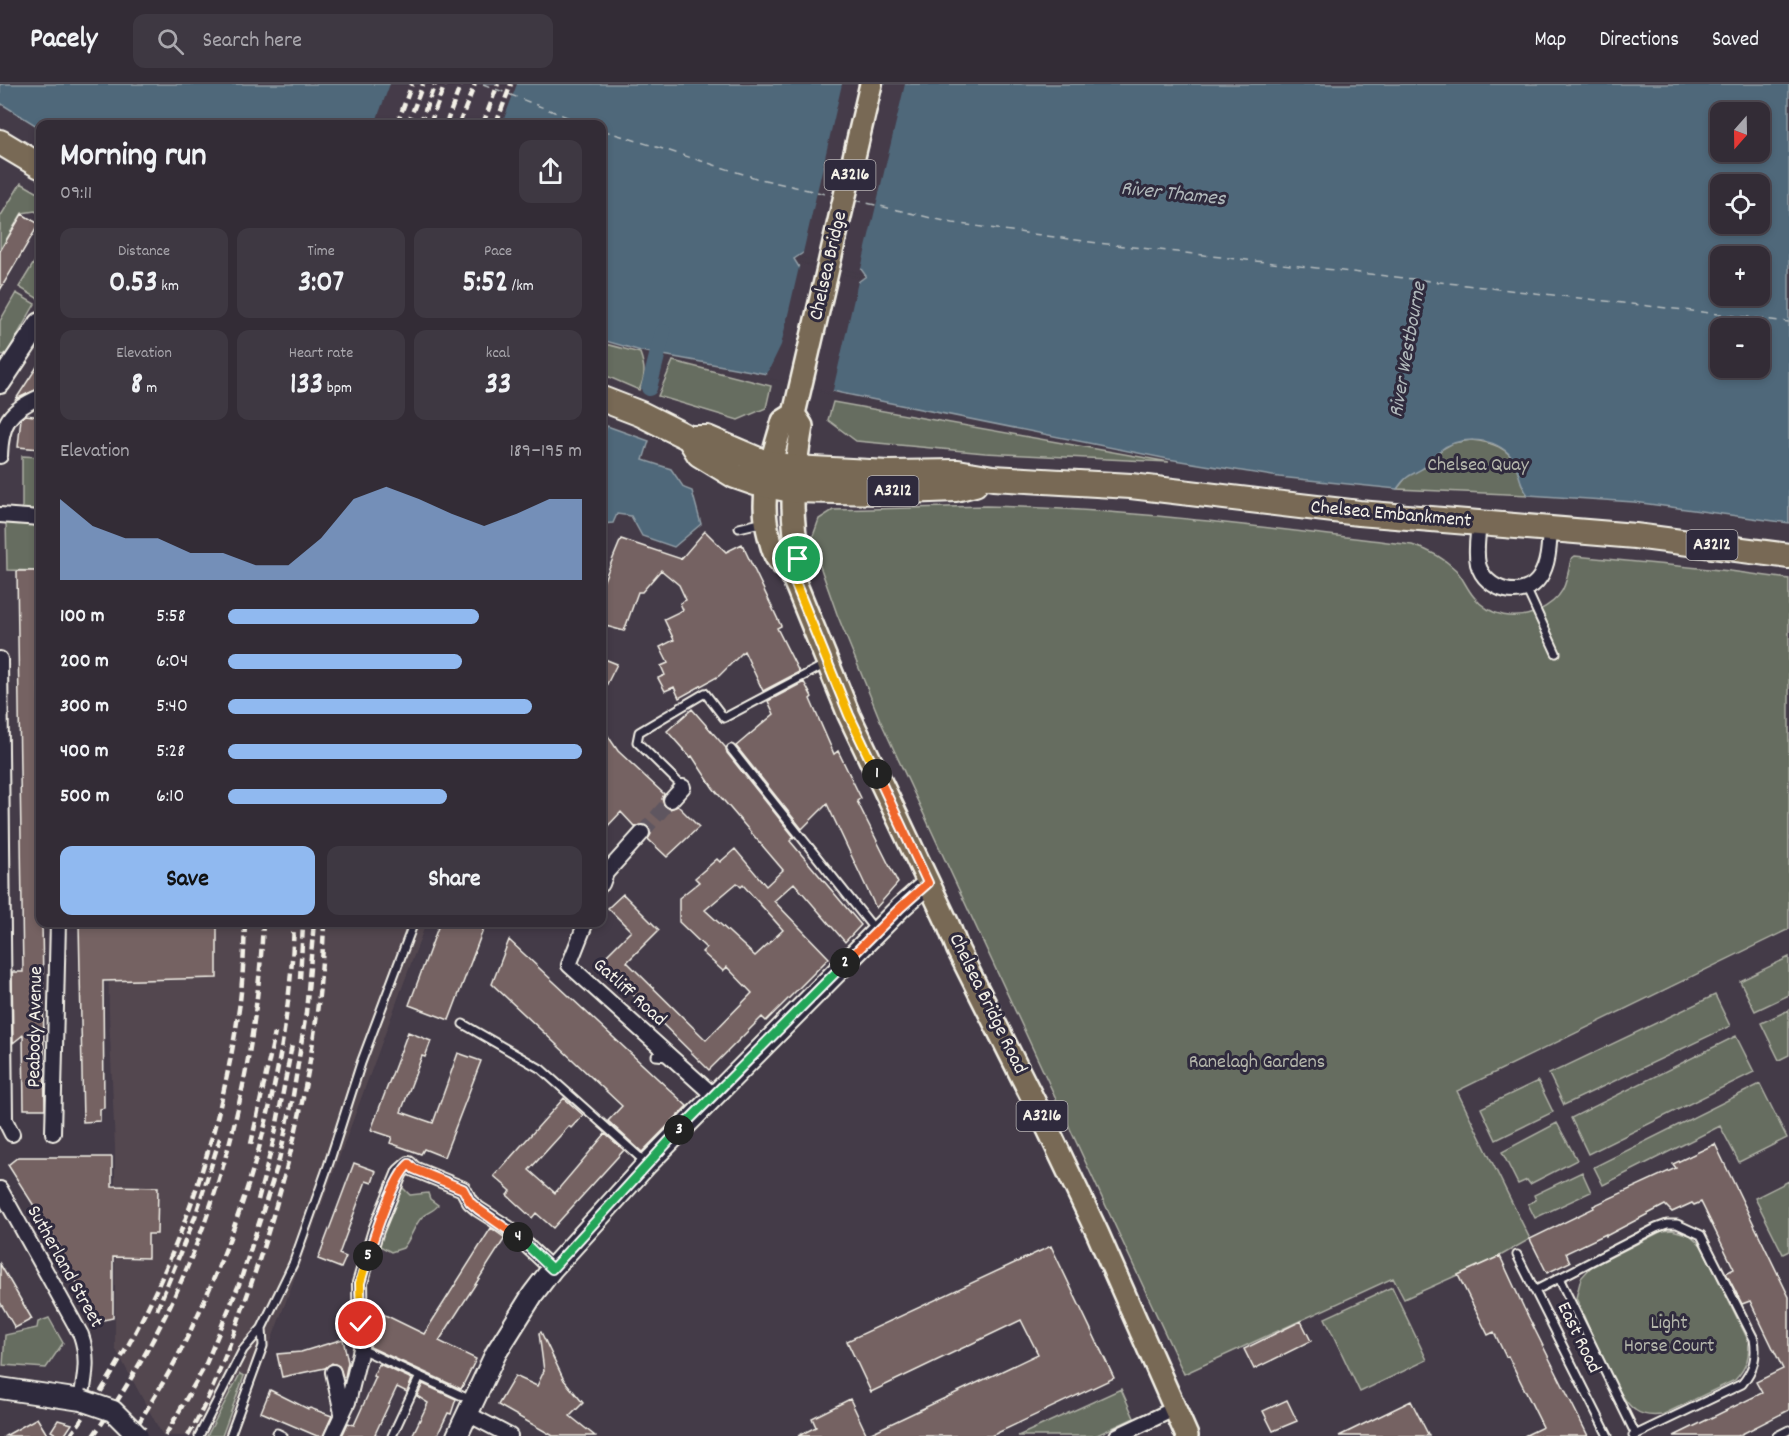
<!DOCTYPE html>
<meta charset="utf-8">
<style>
:root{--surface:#332c36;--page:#3e3842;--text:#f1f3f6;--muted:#a9a7ad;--line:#4e4851;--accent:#90b9f0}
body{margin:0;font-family:Dekko,sans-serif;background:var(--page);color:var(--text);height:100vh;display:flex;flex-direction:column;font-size:22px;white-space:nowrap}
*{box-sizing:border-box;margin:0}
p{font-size:20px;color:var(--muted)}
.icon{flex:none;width:33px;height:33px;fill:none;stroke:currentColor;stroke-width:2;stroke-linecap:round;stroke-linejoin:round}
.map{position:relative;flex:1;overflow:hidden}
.sheet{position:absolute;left:36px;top:36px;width:570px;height:807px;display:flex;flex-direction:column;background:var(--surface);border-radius:12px;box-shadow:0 3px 9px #0003,0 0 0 2px var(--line)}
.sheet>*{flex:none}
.needle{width:39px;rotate:200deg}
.fabs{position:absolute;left:1710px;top:18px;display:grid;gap:12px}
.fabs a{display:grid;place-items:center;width:60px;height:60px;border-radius:12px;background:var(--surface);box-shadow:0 3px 9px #0003,0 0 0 2px var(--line);font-size:30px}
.pin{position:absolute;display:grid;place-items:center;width:51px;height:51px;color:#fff;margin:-26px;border:3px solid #fff;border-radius:50%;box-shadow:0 2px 6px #0007}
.km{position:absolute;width:30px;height:30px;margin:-15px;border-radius:50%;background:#222;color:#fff;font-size:16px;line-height:30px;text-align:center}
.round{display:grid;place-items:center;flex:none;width:63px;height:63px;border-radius:12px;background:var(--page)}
.headline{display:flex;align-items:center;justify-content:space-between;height:102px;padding:0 24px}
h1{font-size:33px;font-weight:700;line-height:45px}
.figures{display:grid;grid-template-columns:repeat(3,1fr);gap:9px;height:102px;padding:6px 24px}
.figures div{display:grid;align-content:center;border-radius:12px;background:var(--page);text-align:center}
.figures b{font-size:30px;font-weight:700}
.figures small{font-size:16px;font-weight:400}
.figures p{font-size:16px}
.chart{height:168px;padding:12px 24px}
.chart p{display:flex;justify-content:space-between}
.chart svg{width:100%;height:108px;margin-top:6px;fill:var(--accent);opacity:.7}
.cta{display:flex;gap:12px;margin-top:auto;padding:12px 24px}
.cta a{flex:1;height:69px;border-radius:12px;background:var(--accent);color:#111;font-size:24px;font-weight:700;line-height:69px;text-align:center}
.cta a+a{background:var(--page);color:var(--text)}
ul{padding:0 24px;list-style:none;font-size:20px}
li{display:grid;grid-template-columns:96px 72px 1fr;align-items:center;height:45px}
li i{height:15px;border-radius:8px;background:var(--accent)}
header{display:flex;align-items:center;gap:36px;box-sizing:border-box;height:84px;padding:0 30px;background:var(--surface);border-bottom:2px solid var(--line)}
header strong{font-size:28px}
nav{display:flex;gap:33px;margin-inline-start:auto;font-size:21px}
.search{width:420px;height:54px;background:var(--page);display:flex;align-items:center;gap:15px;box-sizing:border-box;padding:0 21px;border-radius:12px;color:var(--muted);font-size:22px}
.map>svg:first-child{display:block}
.built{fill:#534750}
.green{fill:#666d60;stroke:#adafa4;stroke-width:1.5}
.water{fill:#4f677a;stroke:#919ea6;stroke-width:1.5;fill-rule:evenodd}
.pier{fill:#443b48}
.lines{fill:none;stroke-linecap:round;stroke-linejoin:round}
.canal{stroke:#4f677a;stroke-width:16}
.ferry{stroke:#b2babc;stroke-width:1.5;stroke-dasharray:8 6;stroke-linecap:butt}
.building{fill:#756262;stroke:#f4f1e8;stroke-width:1.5;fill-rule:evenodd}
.street-tunnel{stroke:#5e5660;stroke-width:14;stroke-dasharray:14 7;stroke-linecap:butt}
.lane-casing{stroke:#f4f1e8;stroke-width:11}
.street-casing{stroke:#f4f1e8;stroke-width:18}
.secondary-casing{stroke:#f4f1e8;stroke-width:24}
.primary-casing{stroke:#f4f1e8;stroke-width:26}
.highway-casing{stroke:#f4f1e8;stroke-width:28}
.lane{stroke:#2f2a3d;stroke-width:7}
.street{stroke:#2f2a3d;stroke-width:14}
.secondary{stroke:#2f2a3d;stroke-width:20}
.primary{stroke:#786954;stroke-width:21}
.highway{stroke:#786954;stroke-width:24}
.rail{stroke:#f4f1e8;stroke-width:4.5;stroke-dasharray:9 4.5;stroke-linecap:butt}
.secondary-bridge-casing{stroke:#f4f1e8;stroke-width:24;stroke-linecap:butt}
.secondary-bridge{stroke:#2f2a3d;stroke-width:20}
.split-1-casing{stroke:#fff;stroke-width:12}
.split-2-casing{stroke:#fff;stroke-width:12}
.split-3-casing{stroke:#fff;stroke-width:12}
.split-4-casing{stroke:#fff;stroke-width:12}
.split-5-casing{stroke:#fff;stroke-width:12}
.split-6-casing{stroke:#fff;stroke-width:12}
.split-1{stroke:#f5b400;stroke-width:8}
.split-2{stroke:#f0652b;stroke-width:8}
.split-3{stroke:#22a559;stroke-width:8}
.split-4{stroke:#22a559;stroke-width:8}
.split-5{stroke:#f0652b;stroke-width:8}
.split-6{stroke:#f5b400;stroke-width:8}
.labels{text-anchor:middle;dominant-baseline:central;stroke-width:6;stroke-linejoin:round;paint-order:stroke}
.shield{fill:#2f2a3d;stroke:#b9b5b5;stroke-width:1.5}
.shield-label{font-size:18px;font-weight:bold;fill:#f4f1e8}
.street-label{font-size:20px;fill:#f4f1e8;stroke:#2f2a3d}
.park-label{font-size:20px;fill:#b4b6ab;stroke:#2f2a3d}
.water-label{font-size:21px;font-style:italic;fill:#b2babc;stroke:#2f2a3d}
</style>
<header>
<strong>Pacely</strong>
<div class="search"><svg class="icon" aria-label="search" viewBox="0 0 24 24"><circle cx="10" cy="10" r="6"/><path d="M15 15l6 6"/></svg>Search here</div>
<nav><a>Map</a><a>Directions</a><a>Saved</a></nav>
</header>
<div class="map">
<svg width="1789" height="1352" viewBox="0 0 1789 1352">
<rect width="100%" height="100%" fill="#443b48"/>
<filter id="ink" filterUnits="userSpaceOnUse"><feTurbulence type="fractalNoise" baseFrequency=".0167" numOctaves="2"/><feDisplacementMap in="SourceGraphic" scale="12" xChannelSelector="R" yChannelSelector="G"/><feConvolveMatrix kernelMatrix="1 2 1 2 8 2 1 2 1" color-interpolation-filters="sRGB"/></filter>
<g filter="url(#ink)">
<path class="built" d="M108 839H426L236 1352H163L115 1264V1063L109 930Z"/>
<path class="green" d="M21 99 40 110V130L35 127 22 129 0 166V133Z
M40 169V216L19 203Z
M16 209 35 220 7 269 3 271 0 269V237Z
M602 259 640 269C645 283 646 292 639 306L602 290Z
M673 277 771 302 766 324 738 336 658 312Z
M833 318 1169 378 985 369 856 357 828 336Z
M1471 356C1490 358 1510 363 1518 384 1522 396 1519 400 1528 411L1397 405 1408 391 1428 382 1437 369 1444 364 1453 359Z
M22 372 40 373V431L22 430Z
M986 422C1129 425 1270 444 1412 461 1429 466 1443 473 1456 486 1463 494 1467 505 1474 513 1490 533 1516 537 1538 527 1564 514 1566 502 1571 475L1575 472 1730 487 1789 495V845L1457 1007 1530 1155 1500 1172 1404 1215 1393 1194 1184 1290 880 636 837 530 814 465 813 452 819 435 833 426Z
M6 436H40V487L7 486Z
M1789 873V911L1755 927 1740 897Z
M1715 911 1730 942 1564 1021 1549 990Z
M1789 926V971L1779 976 1761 939Z
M1736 952 1754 988 1588 1070 1571 1034Z
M1538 997 1553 1028 1496 1056 1481 1024Z
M1760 1000 1787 1054 1739 1078 1720 1042 1603 1101 1594 1083Z
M1557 1039 1577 1076 1530 1100 1527 1096 1518 1100 1502 1068Z
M1582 1088 1591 1108 1535 1134 1528 1120 1536 1116 1534 1111Z
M1789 1097V1167L1783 1170 1755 1114Z
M401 1102 410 1111 428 1109 430 1115 438 1121C434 1128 428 1127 422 1133 414 1141 411 1155 403 1164L391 1168 376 1160Z
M1672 1146 1690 1151 1701 1161 1747 1254C1751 1271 1747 1283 1735 1296L1662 1331C1653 1332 1643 1332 1635 1326 1616 1314 1587 1238 1576 1214L1581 1194 1591 1183 1662 1147Z
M1392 1203 1427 1276 1360 1308 1325 1234Z
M49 1234 63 1259 46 1284 3 1281 5 1251 37 1244 38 1238Z
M240 1290 244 1292 222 1352H207Z
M1121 1305 1134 1334 1095 1352H1018Z"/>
<path class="water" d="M0 0H1789V439L1634 418 1528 411C1517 398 1520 381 1508 369 1490 352 1457 352 1438 368 1434 372 1431 379 1426 382 1413 392 1408 388 1397 405L1279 393 1168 375 841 309 767 290 641 267 602 256V40H40V44L0 19ZM1720 28H1760V68H1720ZM1720 100H1760V140H1720ZM803 169 861 185 866 192 858 198 799 183 794 175ZM1720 172H1760V212H1720ZM1720 244H1760V284H1720Z
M607 342 649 357 643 376 671 385 684 404 692 407 701 440 674 463 642 452 631 432 617 430 613 439 602 440V356Z"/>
<path class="pier" d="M390 0H517L502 40H375Z
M842 0H905L860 189 802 173Z
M800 179 858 194 859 193 832 310 769 294 767 290 781 261Z"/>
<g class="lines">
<path class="canal" d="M649 304 663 248"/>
<path class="ferry" d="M483 0 585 40
M602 46 756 94 834 112
M854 116 953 139 1098 159 1789 238"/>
</g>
<path class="building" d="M22 130 39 140 0 206V167Z
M40 278V304L16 315Z
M26 331 40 333V365L18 363 21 334Z
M705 447 726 468 742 460 781 542 777 544 799 588 763 607 744 567 719 592 679 614 674 603 665 607 658 594 665 591 661 582 668 579 660 563 674 556 664 535 683 526 680 519 686 516 679 501 661 486 642 508H638L624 547 602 541V501L621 455 681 475Z
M17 487H38L40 838H42L45 1025H24L23 951 13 959 12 888H23Z
M602 574 617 580 602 610Z
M804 598 812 613 810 615 834 670 838 667 861 714 857 717 898 799 876 824 827 720 802 745 736 662 774 630 768 617Z
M692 625 726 664 727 669 794 753 790 757 861 841 845 858 794 799 774 817 829 874 766 937 762 933 709 986 600 878 631 847 608 824 623 810 659 846 627 878 706 956 752 909 727 883 723 887 702 868 706 864 679 838V814L699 798 695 794 717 775 720 778 735 765 766 802 783 786 713 704 692 672 690 673 667 647ZM737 799 741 803 743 801 783 846 755 872 705 826Z
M602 643 618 667 664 710 662 715 665 722 670 725 678 722 699 743 667 773 648 755 651 750 648 743 643 740 635 743 621 728 602 748Z
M79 838H217V894L103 897 104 1024 100 1025V1037L83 1038Z
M440 838H486L449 936 409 921Z
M509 856 687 1022 642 1068 608 1037 622 1022 492 900Z
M408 948 431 957 425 973 422 972 401 1028 433 1039 458 969 481 977 444 1073 424 1065 421 1070 390 1059 392 1053 371 1046Z
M564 1014 583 1031 571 1044 569 1042 529 1086 555 1109 605 1050 624 1066 553 1144 536 1129 532 1134 507 1111 511 1107 494 1092Z
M1715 1060 1789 1213V1326L1738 1352H1674L1762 1309 1756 1298 1783 1285 1750 1217 1742 1220 1726 1189 1734 1185 1701 1118 1694 1121 1692 1119 1672 1128 1665 1121 1606 1152V1150L1566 1169 1570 1178 1547 1189 1530 1155 1594 1124 1593 1122 1676 1084 1673 1080Z
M18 1073H112V1102L158 1103 157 1150H148V1174L113 1173V1234L99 1237 59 1168 62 1166 8 1081Z
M354 1079 376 1087 372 1099 366 1097 339 1170 346 1173 341 1184 318 1175Z
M491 1144 505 1154 439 1257 476 1275 461 1305 370 1263V1253L374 1248 373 1247 381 1229 424 1250Z
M1051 1162 1114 1294 991 1352H798L816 1343 812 1334 850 1315 867 1351 1038 1270 1021 1236 871 1308 847 1257Z
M1500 1172 1524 1224 1588 1352H1524L1543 1343 1508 1272 1506 1273 1494 1248 1488 1251 1458 1191Z
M0 1180 32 1235 15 1244 0 1218Z
M1301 1237 1311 1257 1254 1285 1244 1265Z
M541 1248 564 1296 583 1319 570 1332 595 1352H553L498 1321 515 1292 537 1302 544 1287 539 1249Z
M343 1255 348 1278 345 1293H343L339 1282 332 1279 325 1284 282 1293 277 1270 301 1268Z
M379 1280 412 1295 407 1308 397 1303 375 1350 380 1352H342L348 1339 354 1341 376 1293 373 1292Z
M423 1300 456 1315 451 1330 448 1329 437 1352H412L428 1319 417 1312Z
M270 1306 308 1325 310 1324 332 1332 323 1352H317L261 1328Z
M1287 1316 1297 1337 1273 1347 1263 1327Z
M1411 1317 1429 1352H1339Z
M37 1334 48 1352H5Z
M58 1336 72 1340 64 1352H59L51 1347Z"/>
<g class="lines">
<path class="street-tunnel" d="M642 749 671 716"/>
<defs>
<path id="lane" d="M739 444 756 440 764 442
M1526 504 1556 569
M731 665 875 846
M683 703 637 658 639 648 705 609 724 634 826 580
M463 940 541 985 645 1078
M656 972 668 973
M1517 1171 1608 1352
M1559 1194 1636 1351
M1536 1206 1656 1144 1667 1140H1677L1701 1151 1754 1255C1757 1273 1754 1285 1742 1300L1633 1352
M361 1265 473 1317
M277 1349 283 1352
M199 1352 243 1266 262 1244 293 1180 328 1082 361 979 414 838
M230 1352 263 1262 262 1244
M392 1352 420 1292
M1777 1352 1789 1346"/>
<path id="street" d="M0 372C1 338 10 326 40 313
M0 431 40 434
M1479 439C1478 452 1475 467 1478 480 1485 507 1524 518 1540 493 1549 479 1549 461 1550 444
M0 575 5 1036 12 1050
M671 716 683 703
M602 800 606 789 642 749
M586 838 569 881 713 1011
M53 1049 58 838
M0 1105 81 1251C89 1274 85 1293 81 1316
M333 1288 342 1329
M468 1330 510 1352
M332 1352 348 1318 361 1265 360 1199 376 1146 400 1088 409 1080 414 1085 463 1105 470 1118 478 1125 508 1144 552 1185
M1117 1352 1174 1325"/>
<path id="secondary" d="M0 299 40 239
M0 1304 81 1316
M457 1352 496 1269 533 1210 552 1185 647 1080 901 823 928 799"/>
<path id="primary" d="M871 0 794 330 783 337C772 375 758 412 769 452 774 470 774 476 790 486L849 631 948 840 958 866 1047 1043 1097 1148 1187 1352
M790 486 799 472C788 425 794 388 802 342L794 330"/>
<path id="highway" d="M0 58 40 82
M602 315 641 330 689 354H707L761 377 794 384 889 389 958 388 993 394 1131 402 1359 429 1635 452 1789 472
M689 354 699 370 735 392 755 399 792 406 880 408 956 405 975 400"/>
</defs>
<use href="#lane" class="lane-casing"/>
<use href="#street" class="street-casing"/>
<use href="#secondary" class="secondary-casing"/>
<use href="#primary" class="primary-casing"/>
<use href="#highway" class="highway-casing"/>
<use href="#lane" class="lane"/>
<use href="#street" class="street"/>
<use href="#secondary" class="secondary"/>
<use href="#primary" class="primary"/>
<use href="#highway" class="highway"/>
<path class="rail" d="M397 40 412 0
M408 40 423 0
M420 40 435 0
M430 40 445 0
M446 40 461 0
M459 40 475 0
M483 40 498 0
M496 40 511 0
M300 895 303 841
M251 1060 275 949
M258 1116 274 1055 292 961
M157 1226 195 1133 220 1054
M70 1352C161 1230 217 1074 239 925 243 896 244 867 245 838
M93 1352C200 1204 255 1020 263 838
M131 1352C146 1326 163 1300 177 1274 246 1138 289 991 294 838
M165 1352 205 1282 218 1251 240 1198 278 1080 292 1018 306 929 314 838
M188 1352C214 1308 231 1257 248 1209 290 1087 320 968 324 838"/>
<defs>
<path id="secondary-bridge" d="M81 1316 113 1327 138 1352"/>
</defs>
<use href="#secondary-bridge" class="secondary-bridge-casing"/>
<use href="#secondary-bridge" class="secondary-bridge"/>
</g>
</g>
<g class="lines" filter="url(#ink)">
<defs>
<path id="split-1" d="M798 475 790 486 849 631 877 690"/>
<path id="split-2" d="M845 879 901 823 928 799 877 690"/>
<path id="split-3" d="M679 1046 845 879"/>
<path id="split-4" d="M518 1153 552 1185 679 1046"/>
<path id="split-5" d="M368 1172C375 1150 393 1094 409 1080L414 1085 463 1105 470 1118 478 1125 518 1153"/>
<path id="split-6" d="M361 1240 360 1199 368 1172"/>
</defs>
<use href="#split-1" class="split-1-casing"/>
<use href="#split-2" class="split-2-casing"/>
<use href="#split-3" class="split-3-casing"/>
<use href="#split-4" class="split-4-casing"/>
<use href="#split-5" class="split-5-casing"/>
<use href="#split-6" class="split-6-casing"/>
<use href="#split-1" class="split-1"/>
<use href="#split-2" class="split-2"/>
<use href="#split-3" class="split-3"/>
<use href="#split-4" class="split-4"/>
<use href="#split-5" class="split-5"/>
<use href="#split-6" class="split-6"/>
</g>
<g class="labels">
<g class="shield">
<rect x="824.5" y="76" width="51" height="30" rx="4.5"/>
<rect x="867.5" y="392" width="51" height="30" rx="4.5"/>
<rect x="1686.5" y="446" width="51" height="30" rx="4.5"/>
<rect x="1016.5" y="1017" width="51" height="30" rx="4.5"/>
</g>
<g class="shield-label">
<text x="850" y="91">A3216</text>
<text x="893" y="407">A3212</text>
<text x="1712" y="461">A3212</text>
<text x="1042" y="1032">A3216</text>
</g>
<g class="street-label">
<text transform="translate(829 182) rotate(-77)">Chelsea Bridge</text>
<text transform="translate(1391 431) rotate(5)">Chelsea Embankment</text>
<text transform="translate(629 909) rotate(42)">Gatliff Road</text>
<text transform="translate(987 920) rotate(64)">Chelsea Bridge Road</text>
<text transform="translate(36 943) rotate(-89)">Peabody Avenue</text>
<text transform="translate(64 1183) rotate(61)">Sutherland Street</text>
<text transform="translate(1578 1254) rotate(64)">East Road</text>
</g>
<g class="park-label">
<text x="1478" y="382">Chelsea Quay</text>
<text x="1257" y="979">Ranelagh Gardens</text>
<text x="1669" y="1240">Light<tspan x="1669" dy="23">Horse Court</tspan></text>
</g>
<g class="water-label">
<text transform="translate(1173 111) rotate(6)">River Thames</text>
<text transform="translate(1409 266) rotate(-80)">River Westbourne</text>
</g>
</g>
</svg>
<div class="fabs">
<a><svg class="needle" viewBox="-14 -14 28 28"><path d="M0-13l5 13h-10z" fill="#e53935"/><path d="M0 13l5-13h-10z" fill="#a9a7ad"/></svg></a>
<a><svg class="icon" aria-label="locate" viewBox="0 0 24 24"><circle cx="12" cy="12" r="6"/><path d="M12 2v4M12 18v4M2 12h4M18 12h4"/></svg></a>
<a>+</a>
<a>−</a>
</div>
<div class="pin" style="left:798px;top:475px;background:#1e9e55"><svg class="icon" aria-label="arrive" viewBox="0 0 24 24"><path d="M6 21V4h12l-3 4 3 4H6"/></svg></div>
<div class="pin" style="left:361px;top:1240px;background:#d93025"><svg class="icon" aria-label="check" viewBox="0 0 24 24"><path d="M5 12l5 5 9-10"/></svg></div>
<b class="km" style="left:877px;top:690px">1</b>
<b class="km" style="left:845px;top:879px">2</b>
<b class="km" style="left:679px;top:1046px">3</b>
<b class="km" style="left:518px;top:1153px">4</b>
<b class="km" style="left:368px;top:1172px">5</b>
<section class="sheet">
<div class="headline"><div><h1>Morning run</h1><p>09:11</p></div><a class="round"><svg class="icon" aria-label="share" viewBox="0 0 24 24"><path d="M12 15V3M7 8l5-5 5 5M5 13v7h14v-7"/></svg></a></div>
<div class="figures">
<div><p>Distance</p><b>0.53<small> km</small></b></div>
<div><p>Time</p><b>3:07</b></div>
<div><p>Pace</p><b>5:52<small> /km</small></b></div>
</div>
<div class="figures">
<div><p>Elevation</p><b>8<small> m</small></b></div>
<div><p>Heart rate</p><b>133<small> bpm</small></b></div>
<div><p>kcal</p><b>33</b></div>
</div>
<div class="chart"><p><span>Elevation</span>189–195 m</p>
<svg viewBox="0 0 160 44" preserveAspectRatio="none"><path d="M0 44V11L10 22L20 27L30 27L40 33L50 33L60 38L70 38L80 27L90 11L100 6L110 11L120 17L130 22L140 17L150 11L160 11V44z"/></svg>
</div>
<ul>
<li><b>100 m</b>5:58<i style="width:71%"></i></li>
<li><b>200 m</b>6:04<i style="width:66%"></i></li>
<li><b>300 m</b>5:40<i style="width:86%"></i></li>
<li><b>400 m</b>5:28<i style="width:100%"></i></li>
<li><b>500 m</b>6:10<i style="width:62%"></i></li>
</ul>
<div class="cta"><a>Save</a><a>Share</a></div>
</section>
</div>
